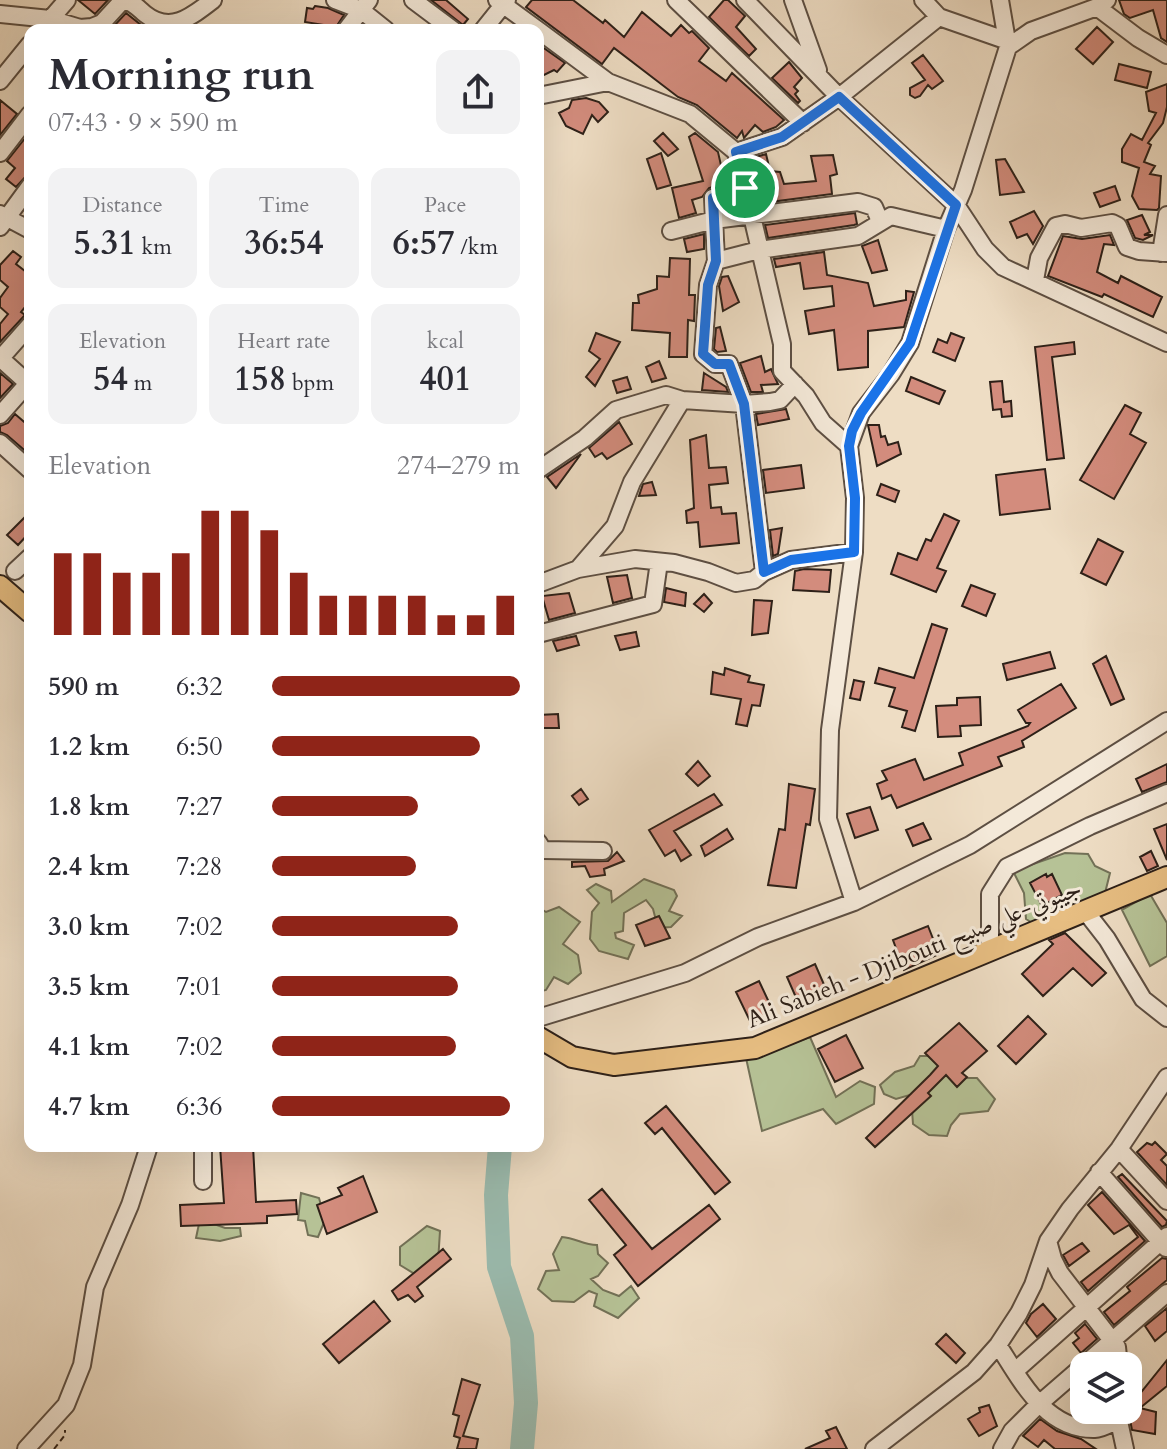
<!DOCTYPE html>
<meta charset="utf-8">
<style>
:root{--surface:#fff;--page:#f2f2f3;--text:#2b2b33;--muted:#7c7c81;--accent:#8f2418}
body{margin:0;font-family:Cardo,Amiri,serif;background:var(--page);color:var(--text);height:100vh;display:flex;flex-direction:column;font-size:30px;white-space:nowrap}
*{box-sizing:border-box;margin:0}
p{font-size:26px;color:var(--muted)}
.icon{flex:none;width:44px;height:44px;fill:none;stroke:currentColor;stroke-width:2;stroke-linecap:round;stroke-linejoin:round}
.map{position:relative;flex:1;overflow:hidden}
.sheet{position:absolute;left:24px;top:24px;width:520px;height:1128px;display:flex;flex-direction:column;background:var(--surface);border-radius:16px;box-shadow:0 8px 32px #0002}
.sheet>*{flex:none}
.tools{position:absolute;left:1070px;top:1352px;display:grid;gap:16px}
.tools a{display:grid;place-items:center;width:72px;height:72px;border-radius:16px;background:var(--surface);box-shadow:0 8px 32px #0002;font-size:40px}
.pin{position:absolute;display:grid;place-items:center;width:68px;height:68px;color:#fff;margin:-34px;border:4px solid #fff;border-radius:50%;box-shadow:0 2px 8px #0007}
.round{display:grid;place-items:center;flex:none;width:84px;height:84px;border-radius:16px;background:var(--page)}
.summary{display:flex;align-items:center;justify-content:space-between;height:136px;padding:0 24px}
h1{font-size:44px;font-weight:700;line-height:60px}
.figures{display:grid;grid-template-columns:repeat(3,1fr);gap:12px;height:136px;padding:8px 24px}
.figures div{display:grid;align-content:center;border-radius:16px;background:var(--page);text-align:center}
.figures b{font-size:34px;font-weight:700}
.figures small{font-size:22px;font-weight:400}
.figures p{font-size:22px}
.chart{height:224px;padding:16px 24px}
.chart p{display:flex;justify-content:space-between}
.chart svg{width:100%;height:144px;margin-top:8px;stroke:var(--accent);stroke-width:6}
ul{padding:0 24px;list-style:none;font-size:26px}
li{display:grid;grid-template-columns:128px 96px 1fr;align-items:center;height:60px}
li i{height:20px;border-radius:10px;background:var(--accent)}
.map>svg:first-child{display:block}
.green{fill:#b6c296;stroke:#727157;stroke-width:2}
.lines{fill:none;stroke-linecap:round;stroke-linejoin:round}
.river{stroke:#9abcb0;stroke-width:24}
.building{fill:#d38c7d;stroke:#2d2018;stroke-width:2}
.minor-casing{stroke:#5d4f43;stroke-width:20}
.major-casing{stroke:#2d2018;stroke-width:24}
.path{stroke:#2d2018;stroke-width:2;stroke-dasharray:6 4;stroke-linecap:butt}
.minor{stroke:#f4e9d9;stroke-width:16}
.major{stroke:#e7be82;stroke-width:20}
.route-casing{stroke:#fff;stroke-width:16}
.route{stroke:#1a73e8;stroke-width:10}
.labels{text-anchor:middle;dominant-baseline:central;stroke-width:6;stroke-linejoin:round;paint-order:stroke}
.street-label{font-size:24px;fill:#2d2018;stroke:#f4e9d9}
</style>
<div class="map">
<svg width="1167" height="1449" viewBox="0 0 1167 1449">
<rect width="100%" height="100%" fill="#eeddc4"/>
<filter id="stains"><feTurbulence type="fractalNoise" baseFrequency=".0025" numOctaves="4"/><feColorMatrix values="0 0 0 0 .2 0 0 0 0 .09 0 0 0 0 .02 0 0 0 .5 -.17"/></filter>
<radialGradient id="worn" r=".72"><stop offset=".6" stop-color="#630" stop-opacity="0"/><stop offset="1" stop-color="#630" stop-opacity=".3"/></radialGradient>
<path class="green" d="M1065 853 1088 854 1095 866 1110 873 1105 893 1037 926 1026 919 1024 893 1013 871Z
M644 879 674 890 677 896 669 911 682 916 671 927 658 928 653 909 646 900 624 913 623 931 615 933 616 938 634 945 628 959 599 951 590 939 592 912 599 903 587 890 596 884 611 891 612 902Z
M1150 894 1167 923V956L1150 966 1122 910Z
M538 907 546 912 559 907 580 922 563 944 578 955 581 973 568 984 554 977 546 990 538 992Z
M810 1037 836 1097 860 1081 875 1087 874 1104 836 1124 823 1109 762 1131 746 1058 770 1052Z
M920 1056H931L954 1078H977L995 1099 988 1111 960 1114 951 1125 947 1136 929 1135 913 1124 912 1110 920 1092 896 1099 884 1094 880 1085 895 1072 914 1066Z
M301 1193 319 1198 325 1220 318 1237 308 1235 305 1221 298 1220Z
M200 1219 225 1228H240L241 1236 220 1241 196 1238Z
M427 1226 440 1231 438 1262 418 1276 400 1265V1247Z
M562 1237C576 1238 583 1245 597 1245L598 1254 608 1263 598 1276 591 1279 603 1290 619 1296 631 1286 639 1298 618 1318 594 1306 597 1294 589 1291 574 1302 552 1301 538 1289 546 1271 559 1270 553 1254Z"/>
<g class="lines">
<path class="river" d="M500 1146 496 1195 499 1267 522 1336 526 1403 522 1449"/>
</g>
<path class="building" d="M78 0H108L95 14Z
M431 0H446L468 19 463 25Z
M532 0H573L603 23 605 20 624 37 642 12 671 36 681 25 689 33 692 31 709 48 699 61 726 81 732 73 784 120 776 127 763 132 755 125 744 138 742 131 737 138 697 105 678 97 614 48 602 64 526 7Z
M724 0H728L745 16 736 27 756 49 749 56 709 17Z
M1119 0H1167V42L1161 38 1153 10 1130 18 1124 14Z
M315 6 328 8 344 15 336 27 305 22 307 8 313 9Z
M126 13 141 25 137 30H117L113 27Z
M1097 27 1113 42 1093 64 1076 49Z
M538 44 565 63 557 72 554 70 538 78Z
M923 55 943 81 932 89 928 85 920 96 915 98 910 95V88L925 80 912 63Z
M789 62 802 78 794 87 798 91 795 94 800 101 798 103 772 78Z
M1119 64 1151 72 1147 88 1115 80Z
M1167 84V107L1163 123 1148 143 1151 145 1144 162 1155 166 1150 174 1161 176 1159 208 1157 210 1139 209 1132 196 1139 168 1122 162V149L1131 134 1142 140 1156 113 1149 111 1146 92Z
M586 98 599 102 608 112 598 122 592 115 583 134 566 126 559 113 569 108 572 100Z
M0 100 17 114 0 135Z
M30 132V172L16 187 6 179 15 168 7 161Z
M663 133 678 149 668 156 654 141Z
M695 133 718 152 725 183 709 188 702 197 692 200 696 213 679 218 672 188 703 181 689 137Z
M661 153 671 185 657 189 647 159Z
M766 154 770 171 780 172 784 184 816 181 811 156 833 155 837 174 830 176 832 194 740 206 739 201 752 196 756 190 749 159Z
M1005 159 1024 192 1000 195 996 160Z
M1115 186 1120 200 1100 207 1094 193Z
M1034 211 1043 226 1033 244 1027 234 1017 238 1010 222Z
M855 213 857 224 854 225 768 238 765 225Z
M1142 215 1150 232 1144 235H1153L1143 240 1135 238 1127 220Z
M704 234V249L687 252 684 239Z
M1110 235 1114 245 1104 244 1097 272 1118 283 1121 276 1162 297 1153 317 1104 294 1102 297 1048 276 1063 236 1082 239Z
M878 240 887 270 872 273 862 246Z
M13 251 21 257 16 264 30 275V301L21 312 25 315 0 342V324L8 314 0 307V298L8 287 0 280V265Z
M824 252 827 275 868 283 874 306 906 300V291L914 292 904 327 868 331V367L838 370 834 330 809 334 805 311 834 306 832 286 804 289 800 263 776 267 774 259Z
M670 258 690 259 689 295H695L694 321 688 320 687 357H669L670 333 632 330 633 303H639L638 295 657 289V276L669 277Z
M728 276 739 302 723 311 719 286 722 277Z
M720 327 726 351 717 352 714 349 716 328Z
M596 333 620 342 595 386 586 377 600 359 589 351Z
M951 333 964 338 955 361 933 352 938 339 947 343Z
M1074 342 1075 354 1052 357 1064 458 1047 460 1035 347Z
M761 356 765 372 771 369 778 384 761 385 763 392H751L740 363Z
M659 361 666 378 652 382 646 367Z
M0 373 13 384 0 398Z
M704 373 726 387 728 392 702 390Z
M627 377 631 389 617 393 613 381Z
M911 377 945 391 939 404 906 391Z
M1002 381 1004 402 1011 401 1012 416 1002 417 1001 409 993 410 990 382Z
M1125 405 1141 413 1130 434 1146 443 1114 499 1080 480Z
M786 409 789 419 758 425 756 414Z
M15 414 30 427V455L7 435 0 432V426L8 423Z
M619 422 632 444 607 459 602 453 595 457 589 448Z
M868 425H879L881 437 885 436 888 445 898 442 901 454 877 466Z
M706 435 709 468 726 467 728 483 709 485 711 508 721 507 722 514 736 513 739 543 700 547 698 522 687 523 686 511 694 508 690 440Z
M581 454 556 488 547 477Z
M801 465 804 488 766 493 763 470Z
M1045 469 1050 509 1000 515 996 475Z
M652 482 656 495 639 496 643 484Z
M881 484 899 491 895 502 877 495Z
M30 512V532L18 545 7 535Z
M944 514 959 521 937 568 946 571 936 592 891 574 898 553 917 560 926 539 931 541Z
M782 528 778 554 773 556 770 530Z
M1098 539 1123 552 1106 585 1081 573Z
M804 569 831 570 829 592 793 590 795 571Z
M627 575 632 598 613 603 607 577Z
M971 585 995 594 986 616 962 606Z
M666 588 686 593 685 606 664 602Z
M569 593 575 613 549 620 542 596Z
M704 594 712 603 704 612 694 604Z
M754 600 772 601 768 633 752 635Z
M932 624 947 629 915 731 902 727 907 711 889 706 895 688 875 683 879 668 914 678Z
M636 632 639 646 620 650 615 636Z
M576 636 579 645 557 651 553 641Z
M1050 652 1055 668 1007 680 1003 664Z
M1106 656 1124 699 1111 705 1093 664Z
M725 668 750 676 748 682 764 685 760 706 752 705 747 726 736 724 741 699 711 694 713 672 724 675Z
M854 680 864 682 860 700 850 698Z
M1061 684 1076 708 1022 741 1024 747 998 757 1002 766 897 808 891 795 882 799 877 784 887 780 882 771 915 759 924 780 963 765 959 753 1028 726 1030 723H1026L1018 710Z
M980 697 981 725 960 726 961 736 938 737 936 706 957 705V698Z
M558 714 559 728H538V715Z
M698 761 710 776 698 786 686 774Z
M1167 764V782L1142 792 1136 779Z
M789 784 815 789 810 825 806 824 796 888 768 885 779 829 785 830Z
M581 789 588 799 579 805 572 796Z
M714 794 722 805 674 831 691 855 681 861 675 850 665 856 649 830Z
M870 807 878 830 855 838 847 814Z
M923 823 931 839 913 846 906 830Z
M1167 824V860L1154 829Z
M727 829 733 839 705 856 701 846Z
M1151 851 1158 866 1147 871 1140 857Z
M617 852 624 861 604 869 605 875 590 877 585 866 572 867V862L608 861Z
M1046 874 1047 877 1052 874 1062 895 1042 906 1030 883Z
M659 916 670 938 645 946 636 925Z
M928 926 939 954 904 970 893 940Z
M1065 933 1106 973 1092 986 1073 968 1043 996 1022 974 1053 944 1049 940Z
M815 964 829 996 801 1009 787 977Z
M759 981 774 1013 751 1023 736 992Z
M1028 1016 1046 1034 1016 1064 998 1046Z
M959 1023 987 1051 962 1073 967 1077 957 1087 946 1075 928 1093 931 1096 875 1147 866 1138 930 1075 938 1066 925 1053Z
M846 1035 863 1068 835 1082 818 1049Z
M666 1106 730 1182 715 1194 662 1128 655 1134 645 1123Z
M1155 1142 1167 1154 1161 1160 1167 1166V1185L1137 1152 1147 1143 1152 1145Z
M220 1146H253L256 1202 296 1200 297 1214 267 1216V1223L181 1226 180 1205 224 1203Z
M1122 1174 1167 1221 1166 1225 1162 1227 1118 1177Z
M363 1176 377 1212 327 1234 317 1205 342 1195 338 1188Z
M602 1189 652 1249 709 1205 720 1219 638 1286 614 1255 626 1245 589 1200Z
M1102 1192 1145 1241 1088 1291 1081 1282 1138 1237 1129 1225 1114 1234 1088 1205Z
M1082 1243 1089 1251 1069 1266 1063 1255Z
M443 1249 451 1259 417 1287 423 1296 415 1302 408 1295 398 1300 392 1291Z
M1162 1258 1167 1259V1280L1114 1325 1104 1312 1130 1291 1127 1287Z
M374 1301 390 1321 339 1363 323 1344Z
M1043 1304 1056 1319 1037 1337 1026 1323 1031 1314Z
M1167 1308V1331L1155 1341 1145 1326Z
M1085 1324 1097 1339 1081 1353 1073 1343 1079 1338 1075 1333Z
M946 1334 965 1353 956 1363 936 1344Z
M1167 1360V1386L1140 1408 1156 1412 1155 1434 1132 1430 1128 1410 1130 1406Z
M462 1379 480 1385 463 1436 478 1439 476 1449H457L460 1438 454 1436 459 1416 453 1414Z
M989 1405 997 1426 979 1436 968 1419 980 1412 979 1408Z
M1040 1419 1057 1431 1081 1439 1096 1449H1055L1044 1440 1038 1447 1023 1436Z
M836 1427 847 1449H805L830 1438 826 1431Z"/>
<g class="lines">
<defs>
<path id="minor" d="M335 0 361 10 386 30
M413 0 453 30
M497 0 538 30
M676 0 803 123
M745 0 839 97 956 205 985 249 1003 267 1167 343
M793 0 818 70
M923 0 939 17 1005 40
M1097 7 1138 38 1167 55
M0 14 50 19 80 28 92 27 102 23 123 0C133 2 138 8 145 14 170 34 191 17 213 0
M41 30 67 0
M346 30 369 0
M483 30 507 0
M538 30 608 82 690 114 736 152 782 137 839 97 939 17
M1008 47 1031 31 1097 7 1107 0
M0 81 30 44
M538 96 608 82
M736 152 745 188 713 198 716 261 708 285 703 354 715 364H729L744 404 764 572
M0 153 30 114
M0 214 30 230
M752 216 782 344V371L806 396 823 423 849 446
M0 227 30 186
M671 231 714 220 858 202 874 207 880 221
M1161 253 1167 215
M716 261 759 250 858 236 891 216 946 229
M1035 280 1039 258 1056 226 1065 224 1081 228 1112 223 1118 226 1127 247 1139 251 1167 253
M0 358 30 385
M0 359 30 325
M0 415 30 381
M0 443 30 470
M538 470 585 438 616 410 666 395 682 400 744 404 770 402 780 400 795 384
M578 569 615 526 632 482 682 400
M15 571 30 557
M538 584 578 569 635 559 674 563 708 572 736 583 754 580 764 572 791 560 854 552
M538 634 653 604 659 562
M538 842 543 850 603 851
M854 902 828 819 830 730 854 552 855 498 849 446 861 413 891 374 910 343 946 229 963 190 1008 47 1000 0
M1086 912 1107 939 1143 999 1167 1018
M990 949V894L1007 867 1090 826 1167 793
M538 1018 685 973 758 937 854 902 970 845 1167 721
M203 1146V1181
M1119 1149 1167 1201
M1099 1172 1166 1248
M1048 1241 1053 1259 1060 1273 1117 1347 1119 1366
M998 1345C1021 1381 1046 1430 1095 1429 1102 1429 1111 1423 1118 1420
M1015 1371 1167 1236
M1117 1412 1125 1449
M26 1449 66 1405 82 1365 95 1287 130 1205 149 1146
M874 1449 974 1372 998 1345 1019 1313 1033 1285 1048 1241 1070 1209 1119 1149 1167 1077
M1002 1449 1012 1431 1039 1404 1167 1293"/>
<path id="major" d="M0 586 30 612
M538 1037 572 1057 614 1065 755 1048 1167 877"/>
</defs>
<use href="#minor" class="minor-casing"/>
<use href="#major" class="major-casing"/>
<path class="path" d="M54 1449 65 1435V1430"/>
<use href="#minor" class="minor"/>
<use href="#major" class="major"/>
</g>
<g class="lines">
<defs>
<path id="route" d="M839 97 956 205 910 343 861 413 852 431 849 446 855 498 854 552 791 560 764 572 744 404 729 364H715L703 354 708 285 716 261 713 198 745 188 736 152 782 137Z"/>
</defs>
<use href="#route" class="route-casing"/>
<use href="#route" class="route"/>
</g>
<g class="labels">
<g class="street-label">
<text transform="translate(914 954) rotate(-22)">Ali Sabieh - Djibouti جيبوتي-علي صبيح</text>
</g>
</g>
<rect width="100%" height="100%" filter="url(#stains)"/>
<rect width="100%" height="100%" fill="url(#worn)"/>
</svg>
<div class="tools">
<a><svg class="icon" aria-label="layers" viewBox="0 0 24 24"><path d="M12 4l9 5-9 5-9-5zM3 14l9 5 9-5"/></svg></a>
</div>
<div class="pin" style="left:745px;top:188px;background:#1e9e55"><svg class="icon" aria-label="arrive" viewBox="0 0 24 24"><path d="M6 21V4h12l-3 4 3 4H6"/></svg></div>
<section class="sheet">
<div class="summary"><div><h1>Morning run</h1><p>07:43 · 9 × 590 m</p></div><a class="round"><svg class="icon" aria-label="share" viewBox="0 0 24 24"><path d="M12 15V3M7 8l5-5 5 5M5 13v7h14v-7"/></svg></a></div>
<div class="figures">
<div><p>Distance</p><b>5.31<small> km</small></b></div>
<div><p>Time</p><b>36:54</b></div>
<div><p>Pace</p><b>6:57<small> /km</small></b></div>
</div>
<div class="figures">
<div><p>Elevation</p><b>54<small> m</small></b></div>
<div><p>Heart rate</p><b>158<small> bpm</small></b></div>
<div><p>kcal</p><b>401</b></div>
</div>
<div class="chart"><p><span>Elevation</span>274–279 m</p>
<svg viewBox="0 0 160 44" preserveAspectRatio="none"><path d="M5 44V19M15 44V19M25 44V25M35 44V25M45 44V19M55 44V6M65 44V6M75 44V12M85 44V25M95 44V32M105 44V32M115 44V32M125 44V32M135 44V38M145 44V38M155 44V32"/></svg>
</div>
<ul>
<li><b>590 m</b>6:32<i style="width:100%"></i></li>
<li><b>1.2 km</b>6:50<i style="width:84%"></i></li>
<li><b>1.8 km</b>7:27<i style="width:59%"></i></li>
<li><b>2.4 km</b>7:28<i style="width:58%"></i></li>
<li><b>3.0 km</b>7:02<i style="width:75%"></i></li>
<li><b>3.5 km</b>7:01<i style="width:75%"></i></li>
<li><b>4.1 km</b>7:02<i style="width:74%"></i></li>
<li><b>4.7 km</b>6:36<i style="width:96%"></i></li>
</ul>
</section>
</div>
